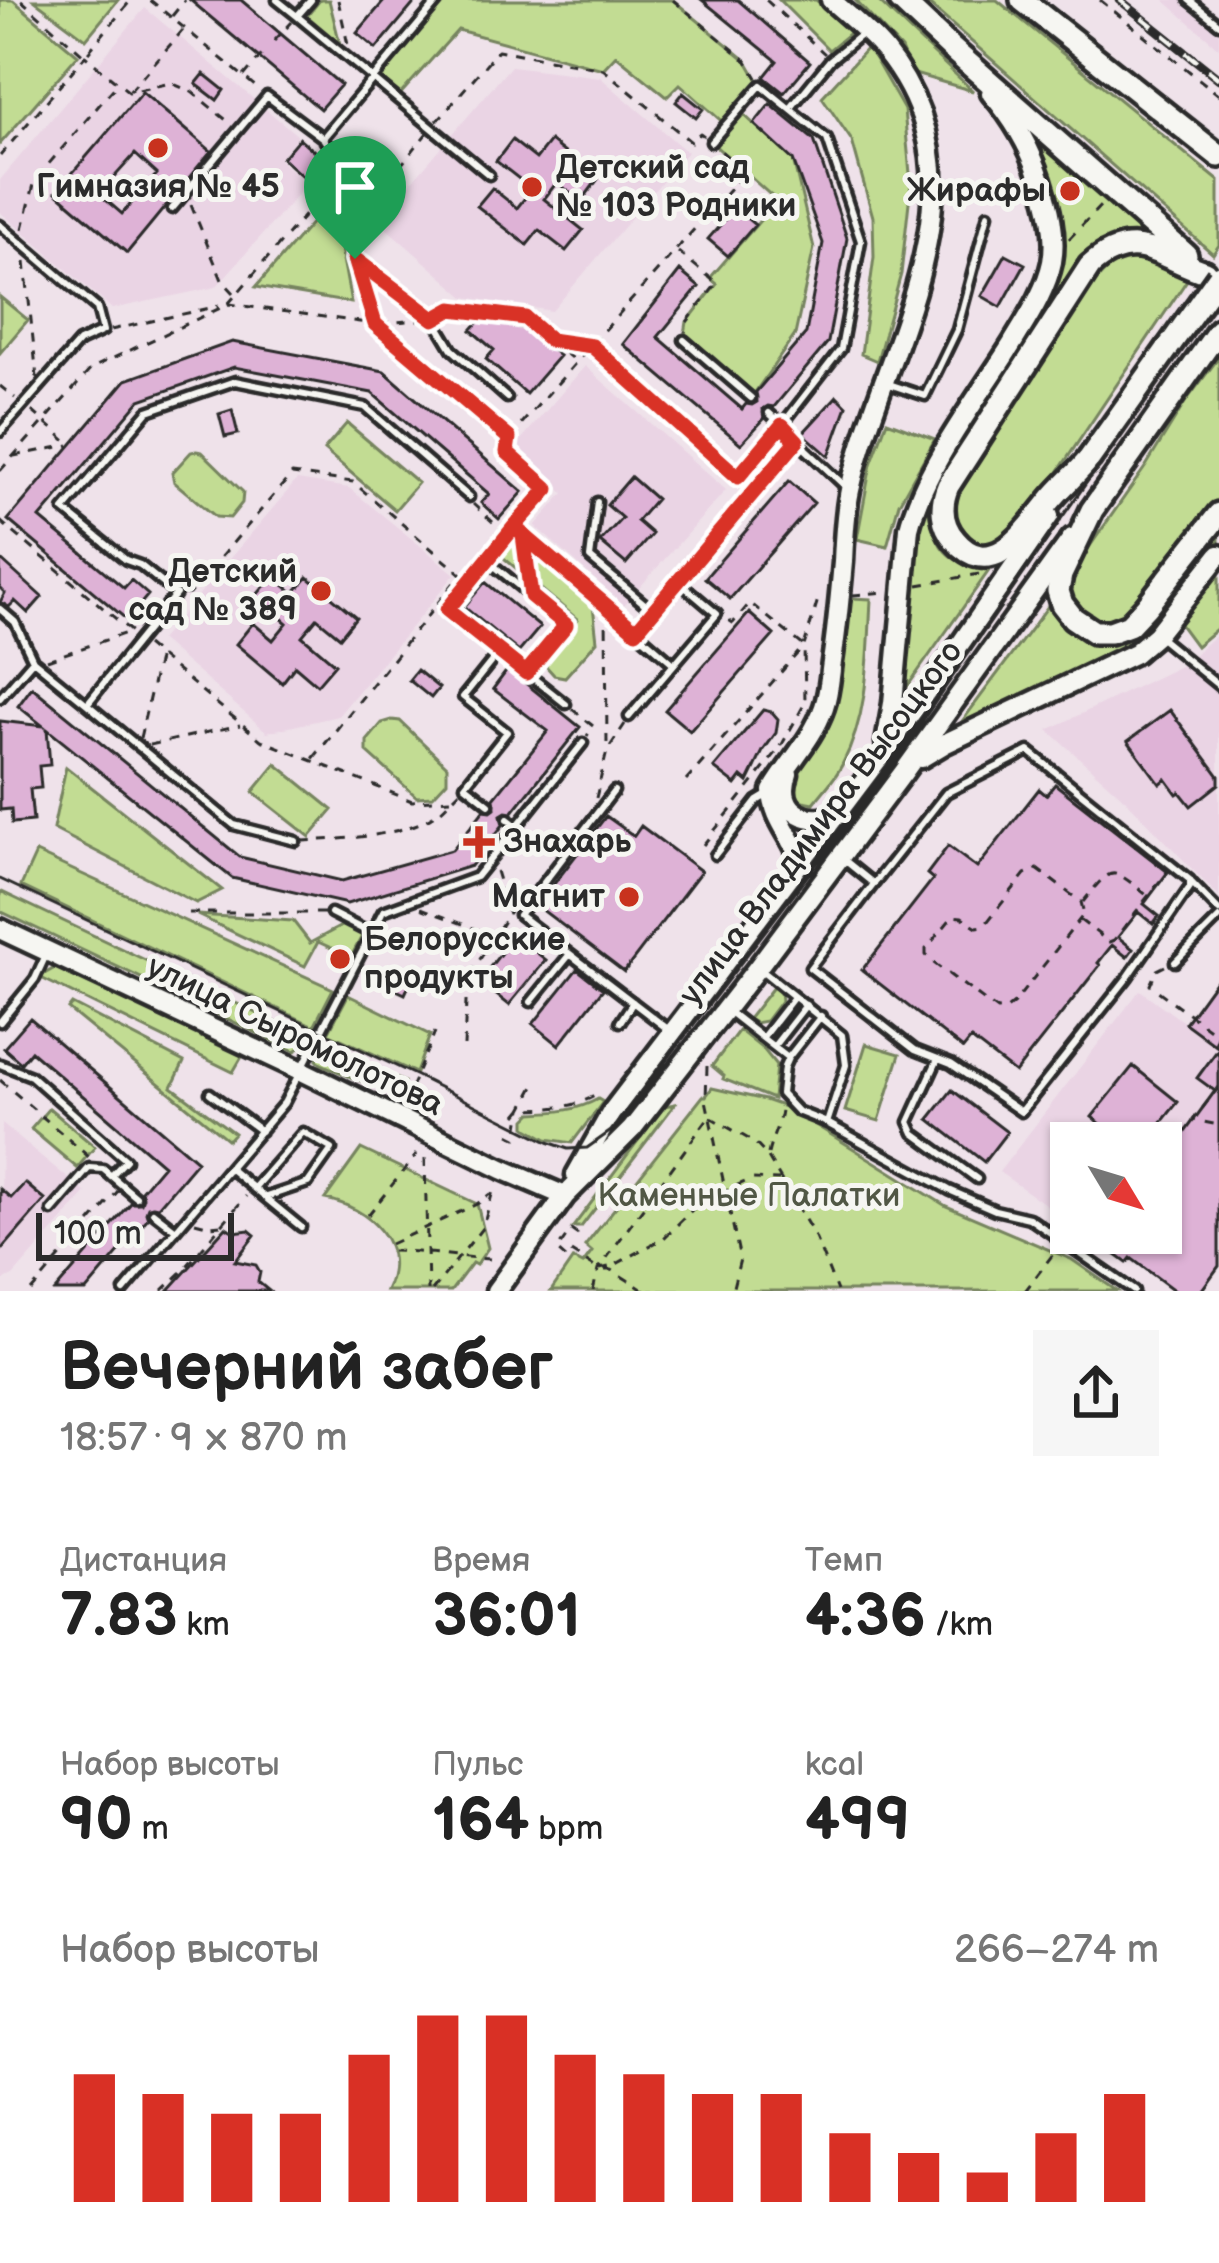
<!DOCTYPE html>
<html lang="ru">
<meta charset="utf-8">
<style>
:root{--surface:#fff;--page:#f6f6f6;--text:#222;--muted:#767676;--accent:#d93025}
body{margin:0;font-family:"Balsamiq Sans",sans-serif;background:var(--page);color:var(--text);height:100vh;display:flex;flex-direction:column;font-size:45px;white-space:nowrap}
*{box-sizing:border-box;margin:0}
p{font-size:39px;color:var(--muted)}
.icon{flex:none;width:66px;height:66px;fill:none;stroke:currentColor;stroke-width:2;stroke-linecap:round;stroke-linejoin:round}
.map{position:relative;height:1291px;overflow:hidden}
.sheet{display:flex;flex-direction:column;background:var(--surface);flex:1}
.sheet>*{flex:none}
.needle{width:78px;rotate:128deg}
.controls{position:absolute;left:1050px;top:1122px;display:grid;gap:24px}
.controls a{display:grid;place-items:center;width:132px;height:132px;border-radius:0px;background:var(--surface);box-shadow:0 3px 9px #0004;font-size:60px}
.scale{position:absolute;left:36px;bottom:30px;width:198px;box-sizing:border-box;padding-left:12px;border:6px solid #2b2b2b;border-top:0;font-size:33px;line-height:42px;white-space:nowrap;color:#2b2b2b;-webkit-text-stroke:9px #f6f6f2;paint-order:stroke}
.pin{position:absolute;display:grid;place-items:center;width:102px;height:102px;color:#fff;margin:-123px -51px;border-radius:50% 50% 50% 0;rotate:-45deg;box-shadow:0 0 12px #0007}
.pin .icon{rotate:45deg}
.round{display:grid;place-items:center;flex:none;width:126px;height:126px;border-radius:0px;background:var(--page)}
.summary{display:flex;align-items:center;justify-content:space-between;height:204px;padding:0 60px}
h1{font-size:66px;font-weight:700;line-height:90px}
.figures{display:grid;grid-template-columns:repeat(3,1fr);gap:18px;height:204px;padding:12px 60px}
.figures div{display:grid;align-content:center}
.figures b{font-size:60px;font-weight:700}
.figures small{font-size:33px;font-weight:400}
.figures p{font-size:33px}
.chart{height:336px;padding:24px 60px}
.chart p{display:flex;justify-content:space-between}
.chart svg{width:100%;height:216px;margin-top:12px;stroke:var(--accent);stroke-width:6}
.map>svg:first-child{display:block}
.built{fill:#ead4e4}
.green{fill:#c2dc93;stroke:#76845f;stroke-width:3}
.building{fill:#deb2d6;stroke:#2b2b2b;stroke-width:3;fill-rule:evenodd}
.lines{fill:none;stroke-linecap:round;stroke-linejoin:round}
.lane-casing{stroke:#2b2b2b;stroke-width:15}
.secondary-casing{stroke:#2b2b2b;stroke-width:27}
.primary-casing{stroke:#2b2b2b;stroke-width:30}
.path{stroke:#2b2b2b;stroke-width:3;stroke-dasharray:9 9;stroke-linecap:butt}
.lane{stroke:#f6f6f2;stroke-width:6}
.secondary{stroke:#f6f6f2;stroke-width:18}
.primary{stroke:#f6f6f2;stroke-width:21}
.tram{stroke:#2b2b2b;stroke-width:3}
.rail-casing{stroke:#2b2b2b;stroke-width:9}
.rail{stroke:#f6f6f2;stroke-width:4.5;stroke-dasharray:14;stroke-linecap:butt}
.primary-bridge-casing{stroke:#2b2b2b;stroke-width:30;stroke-linecap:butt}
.primary-bridge{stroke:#f6f6f2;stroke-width:21}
.route-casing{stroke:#fff;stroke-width:24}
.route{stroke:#d93025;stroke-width:15}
.poi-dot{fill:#c8321e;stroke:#f6f6f2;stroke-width:4.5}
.labels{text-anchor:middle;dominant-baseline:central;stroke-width:10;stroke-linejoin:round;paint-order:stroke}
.poi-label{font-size:33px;font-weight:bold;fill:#2b2b2b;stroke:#f6f6f2;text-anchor:start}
.street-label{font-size:33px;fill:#2b2b2b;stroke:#f6f6f2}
.park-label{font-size:33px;fill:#515745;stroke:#f6f6f2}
</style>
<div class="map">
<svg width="1219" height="1291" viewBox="0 0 1219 1291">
<rect width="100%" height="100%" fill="#efe2ea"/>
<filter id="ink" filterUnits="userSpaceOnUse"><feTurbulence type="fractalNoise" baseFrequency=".00833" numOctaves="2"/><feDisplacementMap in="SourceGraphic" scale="24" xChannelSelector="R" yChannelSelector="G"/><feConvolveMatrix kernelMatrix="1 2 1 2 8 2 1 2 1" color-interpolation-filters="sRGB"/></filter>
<g filter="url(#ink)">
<path class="built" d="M1164 0H1197L1219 16V48Z
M145 8 298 136 279 159 307 184 216 287 112 309 0 212V180Z
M511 66 600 77 687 152 552 311 465 297 378 221Z
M585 366 726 490 624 605 535 526 564 493 513 449Z
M297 480 349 488 455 574 338 716 267 732 160 640Z
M1219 632V897L1125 799 1048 730 1182 665Z
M1140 990 1219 1048 1197 1077 1215 1091 1161 1164V1143H1071V1222L999 1172Z
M2 1124 86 1193 13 1276 0 1282Z"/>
<path class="green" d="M0 0H13L78 55 0 144Z
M34 0H118L86 39Z
M320 0H329L340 44 307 16Z
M439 0H673L747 61 761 85 726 125 680 84 667 97 616 55 603 69 458 30 397 98 373 78Z
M779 0H816L853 30 829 50Z
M855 0H877L973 91 911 73 901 49Z
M924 0H997L1219 181V245L1213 254Z
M868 47 904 110 911 184 901 274 877 361 861 354 874 257 873 217 852 141 822 97Z
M743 114 793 160 814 248 795 335 751 398 684 340 687 322 717 284 710 278 777 201 711 142Z
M1032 137 1150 240 1103 247 938 492C924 536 943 566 990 569L905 690C908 628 907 555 926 495L1047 300 1060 261 1063 221 1052 179Z
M332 199 351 303 256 287Z
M1129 259C1151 261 1167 269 1187 280L1025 521C996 549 983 557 953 523V502L958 490 1093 284 1112 264Z
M0 297 28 320 0 353Z
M1219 357V498L1135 607 1125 617 1101 625 1074 609 1069 594 1072 572 1146 466 1186 401Z
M887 421 935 439 899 503 887 546 857 539 871 464Z
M347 423 418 483 395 510 324 450Z
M196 451 202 452 243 492 242 503 230 518 216 517 174 482 172 473 191 452Z
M1219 530V542L1146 636 1112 657 960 724 1051 602C1075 637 1095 651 1136 634Z
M515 533H519L592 596 597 641 565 677 554 675 545 665 546 659 577 619 499 554Z
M1219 565V627L1196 646 1176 619Z
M851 598 871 599C868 656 869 714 842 765 835 779 823 791 814 803L798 800 792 784 833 711Z
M392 720 400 721 447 766V781L433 796 417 797 367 752V741L382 723Z
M276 764 333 810 310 837 253 792Z
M66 767 222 890 196 903 53 829Z
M36 853 333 989 314 1026 21 886Z
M0 891 307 1037 300 1048 295 1051 0 911Z
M197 915 293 921 310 943 345 924 363 934 351 957 318 942 305 966Z
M55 968 243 1055 233 1072 39 977Z
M774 986 780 991 781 1001 766 1021 755 1023 748 1019Z
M348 995 430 1035 416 1073 328 1033Z
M72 1004 184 1062 172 1087 234 1133 228 1140 68 1009Z
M739 1030 764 1050 776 1065 773 1099 723 1079 724 1076 712 1066Z
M322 1043 404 1082 399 1092 358 1080 321 1064 317 1060Z
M866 1044 900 1054 879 1121 845 1111Z
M712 1088 765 1100 788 1108 946 1206 1071 1259 1117 1291H551L573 1259 583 1264 592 1252 585 1246 703 1096H706Z
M598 1099 603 1102 572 1143 547 1139 526 1127V1119L532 1113C556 1112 576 1111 598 1099Z
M675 1104 581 1227H573L664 1106Z
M49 1108 95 1147 77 1168 31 1129Z
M361 1149 477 1204 488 1248 476 1265 472 1263 451 1291H386C409 1244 368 1207 325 1199Z"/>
<path class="building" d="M190 0H241L341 85 320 109Z
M385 0H417L376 49 357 33Z
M702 0H738L810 62 784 93 764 77 777 61Z
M204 74 224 90 217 100 196 84Z
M142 92 211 151 127 253 56 192ZM135 154 157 174 122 214 99 194Z
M683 93 703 109 696 118 676 102Z
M770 104 814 140 847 238 828 342 774 407 768 406 763 409 764 419 741 444 623 344 680 271 699 287 658 337 742 409 746 404 752 405 757 402 756 392 806 333 823 243 793 160 754 124Z
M299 138 327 162 310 183 282 158Z
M512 140 536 159 550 141 598 179 581 202 557 182 544 199 583 230 566 251 539 230 527 245 477 206 492 188 517 208 532 189 496 161Z
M735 208 755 225 728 256 708 239Z
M1006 254 1025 264 1001 307 982 296Z
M481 319 529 329 559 356 526 394 486 359 494 350 471 330Z
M232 342 384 371 523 492 499 519 481 503 489 494 372 393 234 367 140 400 40 518 124 588 131 580 148 595 127 620 8 520 126 380Z
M837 396 847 406 829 456 803 433Z
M232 410 238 434 225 437 219 414Z
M631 477 656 499 637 521 652 534 626 564 600 542 622 518 607 505Z
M789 481 814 503 730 599 705 578Z
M0 559 42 597 28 613 15 601 9 607 0 602 5 593 0 588Z
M273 576 294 593 308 577 356 617 340 637 317 618 302 636 335 664 317 685 295 666 282 683 236 644 253 623 273 640 287 623 256 596Z
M485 582 540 627 519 652 464 607Z
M749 613 774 635 690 731 665 710Z
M508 669 580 727 512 813 506 812 501 815 503 825 471 866 347 904 232 878 47 729 50 765 39 766 41 788 30 789 33 821 12 823 11 809 0 810V721L43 726 18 706 32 687 240 857 342 881 452 850 484 810 491 811 495 808 494 798 548 731 493 689Z
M417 670 439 688 431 698 409 680Z
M763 710 772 712 778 719 776 733 763 751 748 782 742 777 736 785 714 768Z
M1170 710 1219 776V784L1191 806 1180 792 1177 794 1166 779 1160 784 1128 741Z
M1055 784 1168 872 1144 904 1159 916 1153 924 1138 912 1118 937 1133 949 1127 957 1112 945 1098 963 1100 965 1015 1073 971 1039 963 1049 862 970 933 879 927 874 948 846 977 868 1039 789 1046 795Z
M606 816 634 836 641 826 701 871 624 972 537 906Z
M515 935 546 960 509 1005 479 981Z
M384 969 411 981 405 994 378 981Z
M577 969 603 989 559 1045 533 1024Z
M1219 976V1266L1201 1291H1175L1131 1258 1127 1263 1086 1233H1161V1165L1215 1091 1197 1078 1219 1048 1185 1023Z
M30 1018 197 1161 158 1207H148L146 1212 148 1218 86 1291H55L131 1203H141L143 1197 141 1191 163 1165 31 1051 21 1063 4 1048Z
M1133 1066 1178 1102 1145 1143H1125L1092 1117Z
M952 1090 1007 1132 984 1162 929 1119Z
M25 1183 45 1200 0 1252V1189L11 1198Z
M226 1227 234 1232 249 1230 255 1235 235 1261 256 1265 260 1272 258 1282 269 1291H168Z"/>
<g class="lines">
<defs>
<path id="lane" d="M277 0 297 16 311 0
M1189 0 1219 24
M297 16 489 175
M790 109 827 139 861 241 841 349 782 425 797 441
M323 138 335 157 333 182 355 259 434 319 452 349 507 398
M711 142 761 85 790 109 830 60 863 33
M172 209 267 96 323 138 439 0
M0 225 97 308 103 331 79 342 0 432
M684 340 751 398
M886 383 925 396 957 330 988 214
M769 413 782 425
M597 502 590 558 653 611
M0 609 15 622 33 660 87 704 176 594 140 565 126 560 64 510 148 411 235 381 365 407 469 497
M1159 637 1219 686
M674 664 636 631 678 581
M527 673 566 704
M0 698 33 660
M87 704 234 825 296 841
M629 717 717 614 678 581 797 441 847 488
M614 791 519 915 669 1030
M489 804 465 785 507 732 463 697 499 652 447 610 487 560 566 625 527 673 499 652
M517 826 583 743
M715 855 757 801 767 795
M843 859 874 884 810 968 915 1050 951 1064 1021 1112 1128 977 1190 887V880L1029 751 946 793 874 884
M1192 883 1219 911
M331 913 370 933
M1175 962 1219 918
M760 969 842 1035 846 1065 827 1123
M531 1002 570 954
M728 1011 788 1058 784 1067 781 1094 797 1111 827 1123 949 1190 995 1210 1029 1218 1134 1291
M0 1022 35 979 46 955
M620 1022 633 1002
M763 1037 794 997
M774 1046 806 1005
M788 1058 821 1016
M938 1059 909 1122 914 1133 977 1179
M0 1064 31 1076 126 1160 111 1176
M210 1093 261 1131
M229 1168 301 1227
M254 1188 303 1132 332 1149 308 1183 266 1197
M52 1211 89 1168 103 1169 136 1197
M153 1212 176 1230
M124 1291 284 1103 383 911 476 877 517 826 508 819"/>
<path id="secondary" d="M886 743 893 703 909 528C924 468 978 398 1012 344 1027 319 1046 291 1052 262 1057 235 1049 205 1041 180 1030 147 1014 119 991 93
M921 758 946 743 1135 653 1156 635 1219 555
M788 774C774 812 812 830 842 810
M802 864C794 837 773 820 772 791 789 762 813 739 824 707 829 693 830 676 832 662 837 629 840 596 843 562 844 538 845 513 850 490 882 345 997 188 884 50 868 31 849 16 831 0
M0 929 302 1071 502 1169 565 1196
M576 1175 611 1113 879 762 1049 516
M496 1291 565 1196 632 1129 758 967 903 773 1072 538"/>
<path id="primary" d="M900 0 952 49 1186 255
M1022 0 1219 156
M1219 330 1092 510 1061 575 1058 591 1062 604 1073 618 1094 632H1110L1129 625 1146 607 1219 514
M1089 459C1077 474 1062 486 1050 501 1028 528 992 584 955 540 941 524 940 505 948 486L1090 266C1135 226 1161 259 1205 272"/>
</defs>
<use href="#lane" class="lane-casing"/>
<use href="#secondary" class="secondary-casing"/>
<use href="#primary" class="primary-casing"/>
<path class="path" d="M21 0 85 56 131 0
M150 0 261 91
M338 0 348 45
M673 0 747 61 757 78
M766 0 825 54
M1100 0 1219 95
M172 16 185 0
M274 41 292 22
M244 76 266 50
M130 91 183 30
M437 121 498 50 603 69 691 142 700 133 704 136
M0 156 85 56 129 92 171 83 192 92 230 123
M191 205 222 280 234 293
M354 223 427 133
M23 229 35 180 118 83
M1069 239 1104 202
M678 252 717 283 687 322 685 332
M25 262 37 378
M360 278 375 324 419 320
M228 304 327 189
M445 313 451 309 525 318 550 340 592 346 738 477 775 433
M111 330 219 306
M551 341 576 362
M0 386 15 398
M32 411 71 445
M509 438 745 172 720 150
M14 456 69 445
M0 471 92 368 229 304 375 324 509 438 507 452 547 489 514 528
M473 504 506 534
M0 521 134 634
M523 537 529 581
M495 551 514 528 630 626
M918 585 979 574
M184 594H189L292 474 353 482 461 574 312 760
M853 595 885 592
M606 608 607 749
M146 645 261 740 412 801 452 799
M47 660 129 632
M572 709 593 726 587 736
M140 738 158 659
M150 745 240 725
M686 781 804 646 819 596
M596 798 607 751 625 724
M303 841C343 839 406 837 439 812 446 806 453 798 460 791
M703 845 780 748 805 703 804 646 750 603 733 623 724 617
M1037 869 1081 902 1084 914 1014 1003 1007 1009 997 1010 931 961 926 955V949L953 916 962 917 977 927 984 926 1025 874Z
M496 871 509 914
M1083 902C1113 864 1111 867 1148 896
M421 908 491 935
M189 913H324
M1080 920 1109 942 1114 940 1167 872
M1165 966 1157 970 1150 985 1219 1036
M1218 1036 1213 1050 1219 1054
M464 1046 467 980 510 911
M707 1066 706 1100 740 1259 732 1291
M0 1080 89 1157
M1219 1087 1193 1120 1219 1125
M411 1088 435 1032
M517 1115 522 1109C551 1108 573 1109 598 1094
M710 1117 754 1142 767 1156 814 1235 837 1291
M509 1134 517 1138 522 1109 537 1081
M1219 1150V1159
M768 1154C771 1139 782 1119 781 1106
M425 1158 428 1291
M368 1215 417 1154
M195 1222 210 1226 221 1225
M390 1244 477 1204 490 1194
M392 1251C425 1251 457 1257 490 1259
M571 1252 596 1268
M566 1258 557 1250 571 1230 581 1237
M600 1269 613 1266 664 1238 695 1207 738 1185 752 1179 779 1180
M605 1270H612L645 1291
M31 1291 118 1191
M162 1291 182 1272 246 1196
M432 1291 483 1227 493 1191
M593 1291 598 1270 708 1118
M1025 1291 1057 1249"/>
<use href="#lane" class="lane"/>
<use href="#secondary" class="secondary"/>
<use href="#primary" class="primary"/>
<path class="tram" d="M0 879 417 1076 548 1142 568 1149 587 1148 611 1131 890 761 1219 295"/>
<defs>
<path id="rail" d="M1120 0 1219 79"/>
</defs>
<use href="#rail" class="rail-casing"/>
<use href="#rail" class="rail"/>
<defs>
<path id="primary-bridge" d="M1089 459 1219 276"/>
</defs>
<use href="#primary-bridge" class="primary-bridge-casing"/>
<use href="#primary-bridge" class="primary-bridge"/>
</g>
</g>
<g class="lines" filter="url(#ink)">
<defs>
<path id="route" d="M355 259 375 324 509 438 507 452 548 489 514 527 523 535 531 596 566 625 526 673 447 610 514 527 636 631 797 441 782 425 738 477 592 346 550 340 525 318 452 309 434 319 355 259"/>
</defs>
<use href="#route" class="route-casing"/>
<use href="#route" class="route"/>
</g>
<g class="poi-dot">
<circle cx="158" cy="148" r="12"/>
<circle cx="532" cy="187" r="12"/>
<circle cx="1070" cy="191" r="12"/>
<circle cx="321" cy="591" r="12"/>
<path d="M473 824h12v12h12v12h-12v12h-12v-12h-12v-12h12z"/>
<circle cx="629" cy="897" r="12"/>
<circle cx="340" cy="959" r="12"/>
</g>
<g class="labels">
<g class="poi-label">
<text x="556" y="168">Детский сад<tspan x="556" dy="38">№ 103 Родники</tspan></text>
<text x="158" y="187" text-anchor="middle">Гимназия № 45</text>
<text x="1046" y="191" text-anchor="end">Жирафы</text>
<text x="297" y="572" text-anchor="end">Детский<tspan x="297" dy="38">сад № 389</tspan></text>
<text x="503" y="842">Знахарь</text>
<text x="605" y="897" text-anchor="end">Магнит</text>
<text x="364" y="940">Белорусские<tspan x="364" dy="38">продукты</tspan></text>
</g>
<g class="street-label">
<text transform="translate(821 823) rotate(-53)">улица Владимира Высоцкого</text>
<text transform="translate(295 1036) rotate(26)">улица Сыромолотова</text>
</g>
<g class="park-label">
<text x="749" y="1196">Каменные Палатки</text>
</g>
</g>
</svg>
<div class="controls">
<a><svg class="needle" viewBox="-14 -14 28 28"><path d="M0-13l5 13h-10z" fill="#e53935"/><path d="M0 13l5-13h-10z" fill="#767676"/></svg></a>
</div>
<div class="scale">100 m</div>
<div class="pin" style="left:355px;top:259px;background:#1e9e55"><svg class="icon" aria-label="arrive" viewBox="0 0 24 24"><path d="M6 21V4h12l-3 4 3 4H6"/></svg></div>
</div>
<section class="sheet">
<div class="summary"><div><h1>Вечерний забег</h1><p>18:57 · 9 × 870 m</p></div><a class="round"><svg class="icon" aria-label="share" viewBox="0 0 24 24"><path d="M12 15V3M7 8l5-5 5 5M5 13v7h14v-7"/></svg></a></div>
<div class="figures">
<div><p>Дистанция</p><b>7.83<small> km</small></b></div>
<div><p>Время</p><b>36:01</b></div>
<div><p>Темп</p><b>4:36<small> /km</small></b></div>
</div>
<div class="figures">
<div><p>Набор высоты</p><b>90<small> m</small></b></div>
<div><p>Пульс</p><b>164<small> bpm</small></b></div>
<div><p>kcal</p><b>499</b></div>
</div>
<div class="chart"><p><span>Набор высоты</span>266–274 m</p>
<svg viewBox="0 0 160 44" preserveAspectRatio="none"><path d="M5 44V18M15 44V22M25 44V26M35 44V26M45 44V14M55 44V6M65 44V6M75 44V14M85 44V18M95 44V22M105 44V22M115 44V30M125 44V34M135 44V38M145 44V30M155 44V22"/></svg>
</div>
</section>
